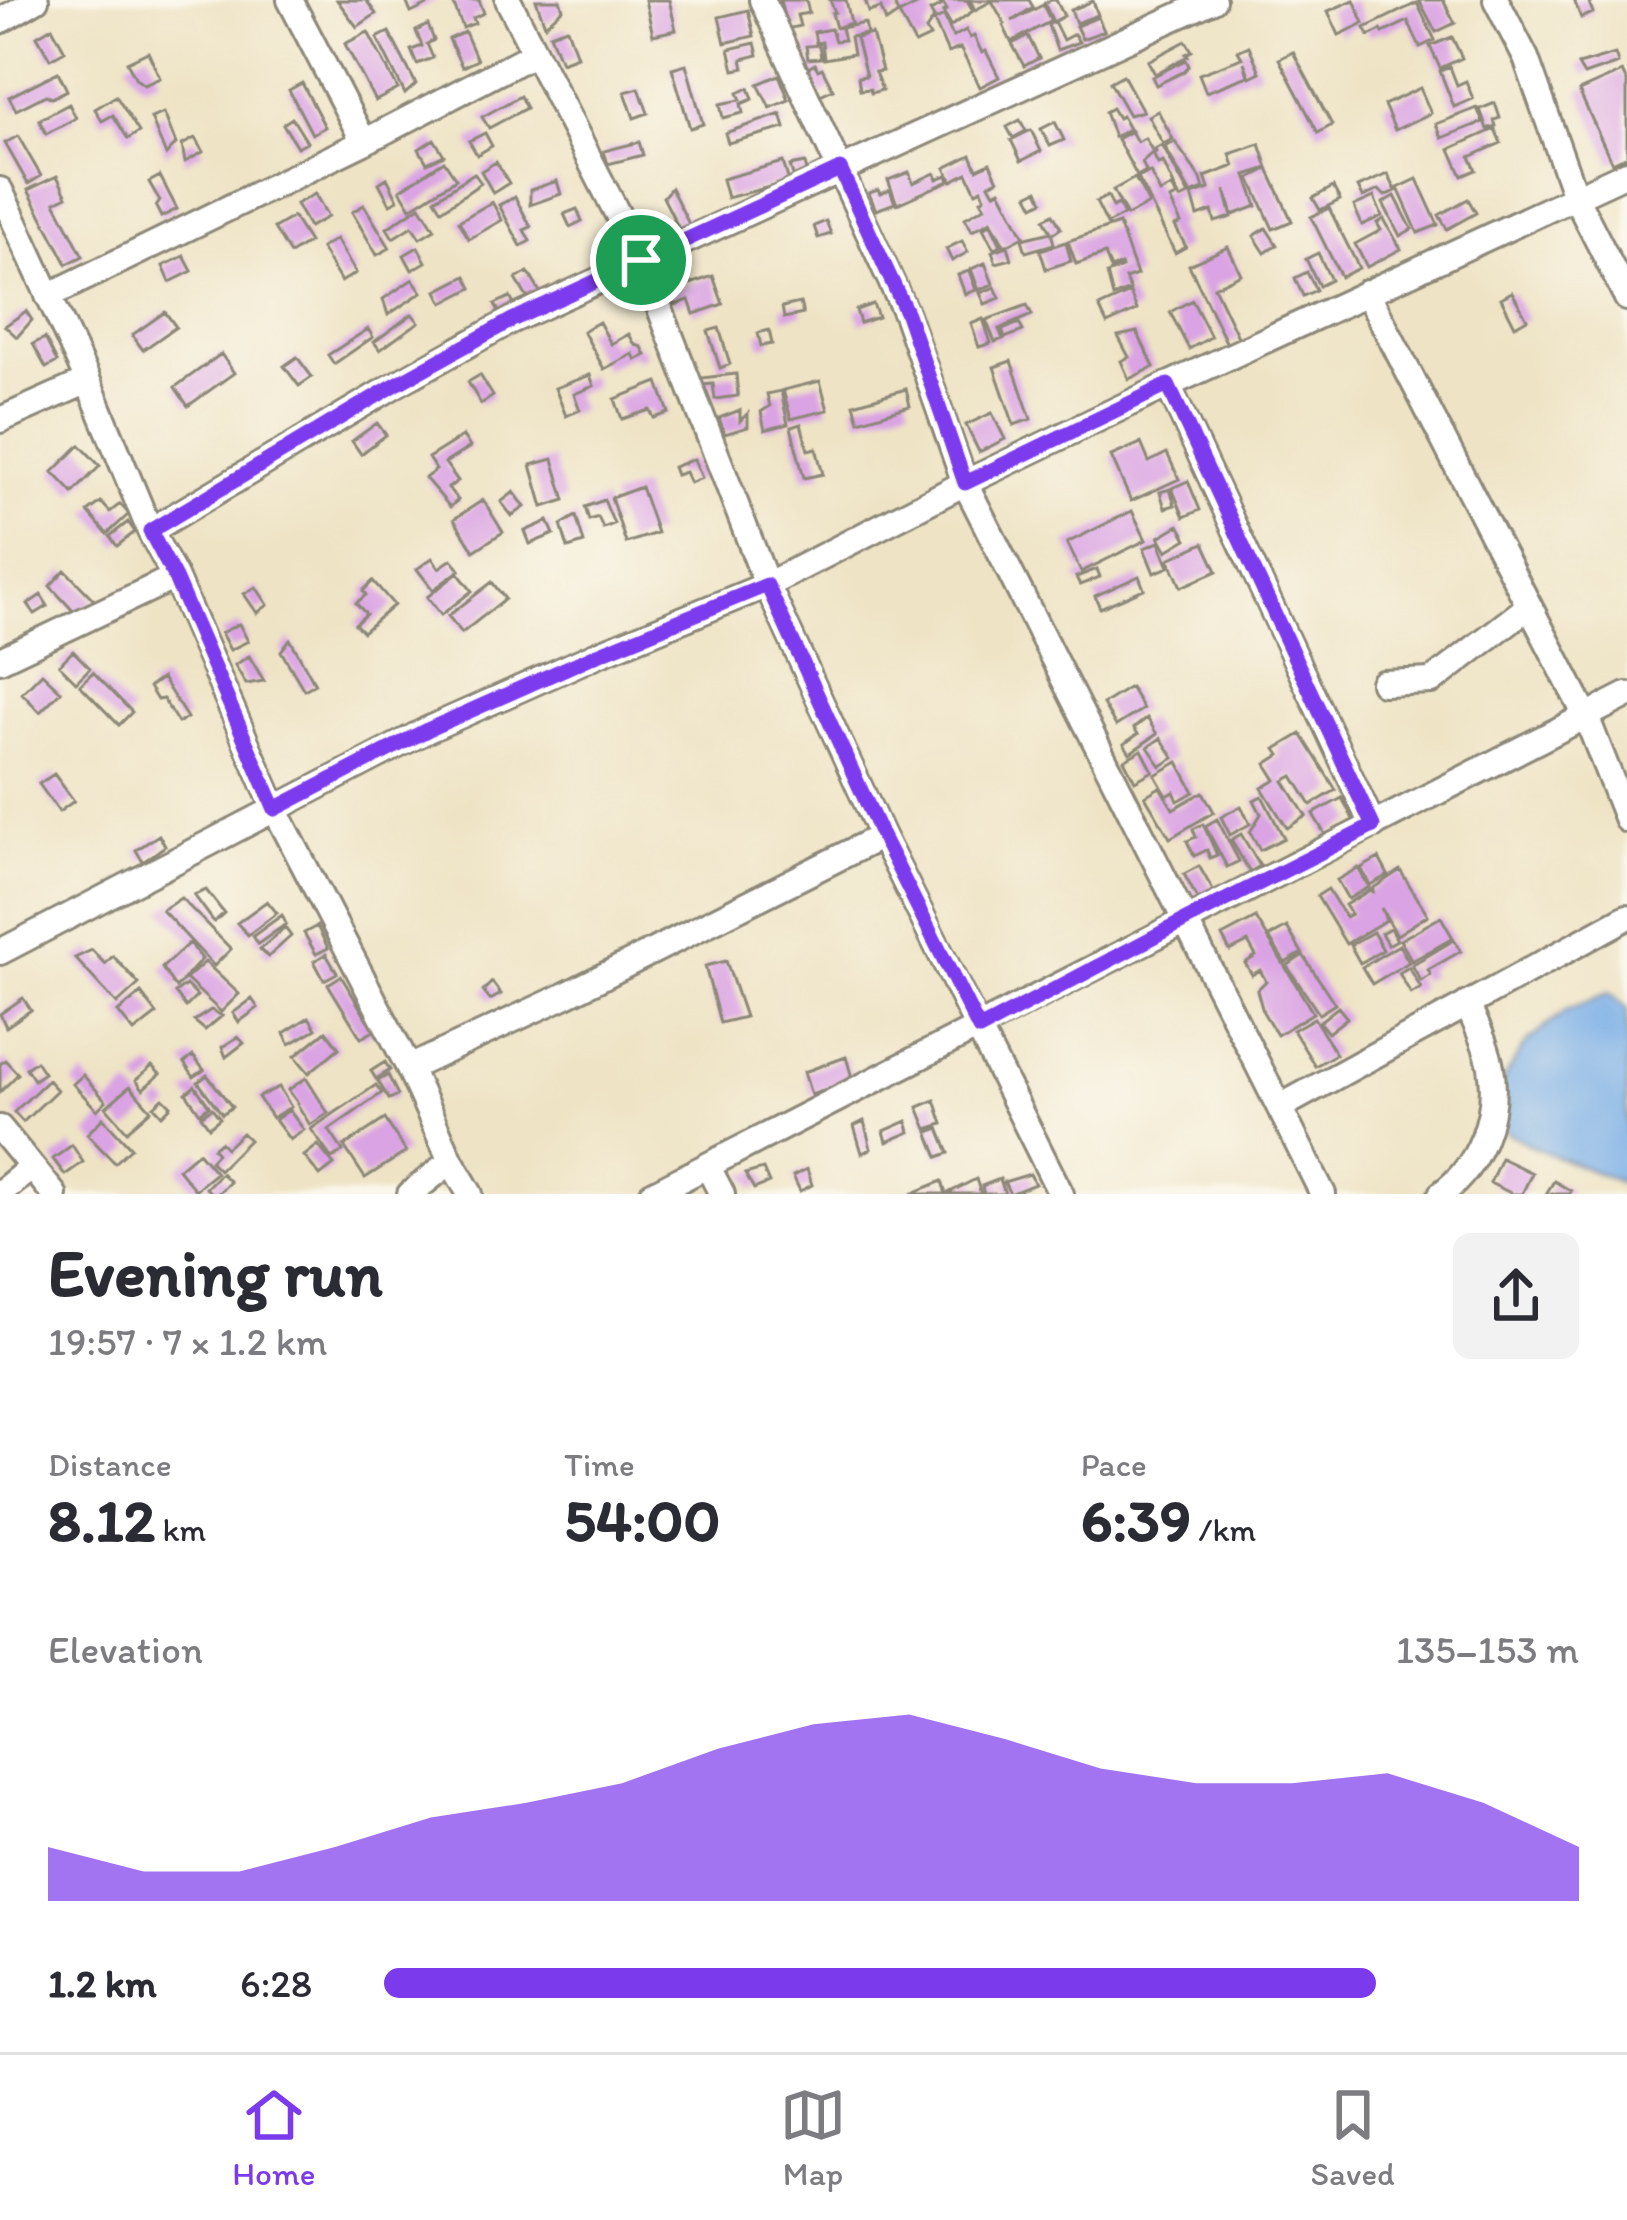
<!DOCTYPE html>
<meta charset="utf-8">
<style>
:root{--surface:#fff;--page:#f2f2f3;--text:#2b2b33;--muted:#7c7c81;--line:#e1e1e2;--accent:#7c3aed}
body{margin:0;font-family:Itim,sans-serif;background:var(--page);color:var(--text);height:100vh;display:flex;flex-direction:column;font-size:45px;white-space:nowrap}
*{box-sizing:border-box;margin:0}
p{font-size:39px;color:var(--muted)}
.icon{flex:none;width:66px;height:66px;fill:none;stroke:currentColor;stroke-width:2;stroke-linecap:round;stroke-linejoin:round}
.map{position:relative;height:1194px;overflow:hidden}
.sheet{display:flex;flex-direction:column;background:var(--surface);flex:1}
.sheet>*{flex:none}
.pin{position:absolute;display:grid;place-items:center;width:102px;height:102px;color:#fff;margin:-51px;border:6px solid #fff;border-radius:50%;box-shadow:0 3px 12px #0007}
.round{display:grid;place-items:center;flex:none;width:126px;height:126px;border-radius:18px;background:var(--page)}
.head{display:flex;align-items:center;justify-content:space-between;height:204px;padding:0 48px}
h1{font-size:66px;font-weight:700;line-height:90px}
.stats{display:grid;grid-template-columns:repeat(3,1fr);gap:18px;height:204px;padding:12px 48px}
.stats div{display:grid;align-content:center}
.stats b{font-size:60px;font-weight:700}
.stats small{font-size:33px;font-weight:400}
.stats p{font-size:33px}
.chart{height:336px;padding:24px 48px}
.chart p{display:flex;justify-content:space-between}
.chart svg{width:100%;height:216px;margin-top:12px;fill:var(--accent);opacity:.7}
ul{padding:0 48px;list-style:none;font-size:39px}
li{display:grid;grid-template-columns:192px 144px 1fr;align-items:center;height:90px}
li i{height:30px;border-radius:15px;background:var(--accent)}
.menu{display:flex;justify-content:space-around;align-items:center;height:168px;border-top:3px solid var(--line);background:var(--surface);font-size:33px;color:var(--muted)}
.menu a{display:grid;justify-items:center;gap:6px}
.menu .current{color:var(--accent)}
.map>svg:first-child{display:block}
.water{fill:#79aee6;stroke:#526c88;stroke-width:3}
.building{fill:#daa3e3}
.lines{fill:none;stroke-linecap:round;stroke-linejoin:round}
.minor-casing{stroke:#8c8778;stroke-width:30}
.minor{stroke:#fff;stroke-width:24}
.route-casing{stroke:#fff;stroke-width:24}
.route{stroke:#7c3aed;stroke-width:15}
</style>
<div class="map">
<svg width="1627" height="1194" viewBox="0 0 1627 1194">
<rect width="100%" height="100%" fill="#fbf7ec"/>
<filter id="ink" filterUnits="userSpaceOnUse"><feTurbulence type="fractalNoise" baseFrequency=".00833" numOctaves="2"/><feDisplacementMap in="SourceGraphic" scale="24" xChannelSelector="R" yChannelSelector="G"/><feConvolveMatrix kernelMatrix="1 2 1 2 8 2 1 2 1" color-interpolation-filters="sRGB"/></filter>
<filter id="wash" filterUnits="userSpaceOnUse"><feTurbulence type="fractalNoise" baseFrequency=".004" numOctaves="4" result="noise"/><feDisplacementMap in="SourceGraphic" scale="48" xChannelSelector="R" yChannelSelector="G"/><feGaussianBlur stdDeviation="2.7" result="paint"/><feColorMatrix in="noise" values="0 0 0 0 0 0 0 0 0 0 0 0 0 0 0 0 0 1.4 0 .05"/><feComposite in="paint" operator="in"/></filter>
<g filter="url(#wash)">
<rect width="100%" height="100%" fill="#eee3c4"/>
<path class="water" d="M1609 993 1627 1009V1185L1535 1148 1506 1132 1497 1103 1505 1076 1527 1042 1567 1010Z"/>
<g id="blocks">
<path class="building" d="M337 0H366L376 14 357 27Z
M409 0H438L411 13 406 1Z
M452 0H479L484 13 473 18 475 23 463 28Z
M536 0H560L563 9 545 25Z
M645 0H669L676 30 653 35Z
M780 0H806L809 13 797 15 800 26 787 29Z
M830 0H846L851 23 836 28 832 13 835 12Z
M865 0H893L898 14 886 22 881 8 869 12Z
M927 0H938L941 6 930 11 934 18 926 30 930 37 915 44 899 14Z
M941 0H967L973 11 951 26 943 12 947 10Z
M970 0H1029L1033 7 1012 21 1043 5 1051 21 1011 42 1003 25 1005 24 992 1 975 10Z
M1051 0H1056L1064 16 1053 22 1044 3Z
M1354 0 1364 23 1339 35 1328 11Z
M1419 0H1443L1455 23 1436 32Z
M1574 0H1588L1593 13 1581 18Z
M1093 1 1098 15 1076 23 1071 10Z
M1417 3 1435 40 1420 47 1408 21 1383 33 1381 30 1369 36 1365 28Z
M748 10 754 36 725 43 719 17Z
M944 16 953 37 966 30 970 38 974 36 982 53 986 51 999 77 980 87 960 48 948 53 934 21Z
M1098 17 1104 31 1082 39 1076 26Z
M1054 22 1063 40 1074 34 1079 42 1057 50 1048 25Z
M865 23 867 34 850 37 853 54 824 59 822 42 816 43 814 32 831 29 835 41 844 40 841 28Z
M428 25 434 40 427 44 433 58 417 64 411 50 422 46 416 31Z
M52 27 65 51 50 59 37 36Z
M567 28 577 56 561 62 550 34Z
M368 32 398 89 375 101 345 44Z
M389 32 416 84 405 94 377 38Z
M465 32 477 60 462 67 449 39Z
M872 34 882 71 875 72 882 90 871 93 870 89 860 90 858 77 866 76 856 38Z
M1028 36 1039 58 1024 66 1012 44Z
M1452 37 1462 58 1440 68 1430 46Z
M1186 41 1192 51 1186 54 1188 56 1155 74 1148 61Z
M755 43 758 55 742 59 744 68 734 70 729 49Z
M819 45 821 58 808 59 806 46Z
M1249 46 1260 72 1250 77 1244 62 1248 76 1206 92 1199 74 1242 58 1238 51Z
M148 52 160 78 144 85 136 79 127 62Z
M1293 52 1332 125 1318 133 1279 59Z
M1615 54 1618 63 1584 75 1578 65Z
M1186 60 1189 66 1183 72 1156 85 1152 77Z
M686 64 703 124 690 128 672 68Z
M815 64 818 70 822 68 833 89 820 95 806 69Z
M1450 67 1457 85 1466 81 1473 99 1454 107 1440 71Z
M58 72 67 90 52 98 46 95 16 110 9 97Z
M1622 72 1627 82V156L1612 163 1579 91Z
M779 75 789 100 770 108 758 84Z
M1123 75 1143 111 1129 115 1110 82Z
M302 83 325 127 312 134 289 90Z
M639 88 648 113 634 118 625 92Z
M749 88 753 99 741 104 743 113 723 118 720 104 741 100 738 93Z
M1420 88 1431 113 1395 130 1384 105Z
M116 96 139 132 128 139 113 115 102 121 95 109Z
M520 96 526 108 489 128 482 117Z
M1495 103 1500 118 1494 120 1496 126 1487 129 1480 109Z
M69 104 76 118 46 134 39 120Z
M1112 108 1118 118 1122 116 1129 129 1114 137 1105 112Z
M1477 108 1483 122 1442 138 1436 124Z
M1158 111 1173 139 1163 144 1148 116Z
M164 113 176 144 166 155 151 118Z
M781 114 785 128 728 143 725 133Z
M292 118 307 142 297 147 283 124Z
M1020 120 1026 131 1013 138 1007 127Z
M1055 122 1064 140 1050 146 1041 129Z
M1495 129 1501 143 1470 157 1476 170 1462 176 1450 149Z
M1031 130 1041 151 1021 161 1011 140Z
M1131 131 1137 142 1145 138 1153 152 1142 162 1146 171 1137 176 1117 139Z
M485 133 492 146 477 155 469 141Z
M18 136 41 176 28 184 5 143Z
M195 138 203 152 185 162 182 145Z
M434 139 444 155 427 163 419 149Z
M639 142 643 155 608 164 604 151Z
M1175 142 1201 179 1204 189 1191 194 1165 147Z
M1260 144 1268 168 1246 175 1257 206 1233 215 1225 190 1232 217 1215 222 1212 211 1198 216 1192 195 1209 189 1205 177 1234 166 1230 154Z
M1162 145 1189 195 1180 199 1163 162 1158 164 1153 154 1156 152 1155 149Z
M971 155 977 169 990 163 998 180 989 184 994 193 1000 190 1024 236 1005 246 991 221 972 231 965 218 985 207 981 200 985 197 982 189 976 192 967 173 952 181 945 168Z
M444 161 456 179 411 208 400 190Z
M496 162 509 183 493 193 481 171Z
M783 162 789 182 727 198 722 179Z
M805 163 808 176 794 179 790 166Z
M1268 169 1292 221 1273 229 1250 178Z
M909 172 913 183 935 173 937 179 947 175 949 181 897 204 888 180Z
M1150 172 1160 193 1172 187 1177 197 1170 200 1181 223 1175 226 1186 247 1175 253 1138 178Z
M474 173 481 183 442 210 435 199Z
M1388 174 1396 191 1385 196 1379 190 1363 197 1358 187Z
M57 176 67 196 55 202 83 256 67 264 28 190Z
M160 176 177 209 161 217 156 207 160 201 149 182Z
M387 178 398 200 390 204 379 183Z
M1135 178 1149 204 1127 216 1113 190Z
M1417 179 1438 225 1418 233 1398 188Z
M557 181 561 194 530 205V190Z
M1333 187 1340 200 1320 210 1313 198Z
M671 188 689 224 679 229 663 197Z
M878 190 880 194 890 190 895 203 876 210 869 193Z
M1038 190 1043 201 1034 206 1028 195Z
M315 194 328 217 309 227 296 204Z
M1108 196 1113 207 1118 204 1124 215 1107 224 1096 202Z
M1395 196 1412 229 1400 236 1383 203Z
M515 197 531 227 524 230 530 241 521 246 499 205Z
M1374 197 1382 216 1362 225 1354 206Z
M1468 199 1476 213 1447 229 1439 215Z
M492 202 502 220 469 239 459 221Z
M364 205 390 248 377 255 352 212Z
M420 206 435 229 420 238 412 226 393 238 387 228Z
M1329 208 1359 268 1341 277 1311 217Z
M577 209 582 221 570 227 564 214Z
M1053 214 1061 228 1052 234 1044 219Z
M293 217 309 242 290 254 274 228Z
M1384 219 1401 249 1367 267 1355 244 1381 230 1377 223Z
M826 221 831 234 818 238 814 226Z
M991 224 1001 245 994 249 983 228Z
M1119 224 1137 275 1125 279 1130 290 1113 297 1107 274 1122 268 1121 265 1111 269 1105 254 1076 264 1068 241Z
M1266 228 1277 245 1265 253 1254 236Z
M1051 232 1054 244 1026 252 1022 239Z
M336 239 356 273 341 282 321 248Z
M962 241 968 252 952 261 946 249Z
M1066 242 1071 261 1046 269 1040 250Z
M1008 246 1012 259 996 263 992 251Z
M418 247 426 262 412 270 404 255Z
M1228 247 1241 274 1214 287 1239 339 1227 344 1189 265Z
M1318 253 1331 280 1319 286 1306 259Z
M184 256 192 271 170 282 163 266Z
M985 263 993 284 979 290 971 269Z
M969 271 976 290 965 294 958 275Z
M528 272 543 297 531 304 516 279Z
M1307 272 1316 290 1303 296 1295 278Z
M466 276 472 288 443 303 437 291Z
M713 276 723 304 694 314 689 300 675 305 670 291Z
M413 279 422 292 388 315 383 299Z
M995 287 1000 298 985 304 980 293Z
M1512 292 1527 319 1515 326 1501 298Z
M1130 293 1137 310 1107 324 1099 307Z
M510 297 517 311 502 318 495 304Z
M1192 300 1211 337 1189 349 1170 312Z
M800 303 803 314 784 318 782 307Z
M873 304 878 317 860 323 856 310Z
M1027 305 1032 315 999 329 1003 339 995 342 986 320Z
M26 311 32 320 17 337 5 326Z
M165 312 176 327 143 350 132 335Z
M412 314 419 322 380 350 374 342Z
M983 319 991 343 979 347 971 324Z
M599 322 611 344 629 334 635 345 642 347 646 355 636 360 633 354 604 369 583 331Z
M1019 323 1023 331 1005 338 1002 330Z
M719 328 730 364 720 368 708 331Z
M368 329 373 337 334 364 328 355Z
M769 330 772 344 761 346 758 333Z
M1137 332 1154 367 1129 379 1121 361 1129 357 1118 336Z
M45 338 57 362 46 368 33 344Z
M221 354 234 373 188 406 175 387Z
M297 357 312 377 299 386 284 366Z
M1011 361 1031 419 1014 425 994 367Z
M736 374 738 396 715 399 713 384 703 385 702 378Z
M480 375 493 396 481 404 468 382Z
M590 375 594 386 574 394 580 410 566 416 555 388Z
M820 381 828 410 791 419 783 390Z
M658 382 669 413 654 418 650 410 622 419 615 399Z
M906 389 910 406 859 421 854 404Z
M781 391 788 424 765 430 761 412 770 406 767 394Z
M740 410V421L748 413V427L725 434 719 418Z
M992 413 1005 439 979 452 966 425Z
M377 423 386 435 361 454 352 441Z
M801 424 808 450 816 448 823 474 804 478 791 427Z
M463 436 470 447 445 463 458 481 448 488 458 500 450 507 425 478 436 470 428 458Z
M1141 443 1149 462 1167 453 1179 479 1131 501 1111 456Z
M80 445 100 466 73 493 53 472Z
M553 459 565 500 543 507 531 465Z
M694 459 702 478 690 483 685 472 676 475 673 467Z
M1188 481 1200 510 1184 517 1172 488Z
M641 487 657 533 626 543 611 498Z
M1170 489 1175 505 1165 508 1160 492Z
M514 492 525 507 512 516 501 502Z
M483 500 503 532 474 551 454 519Z
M604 500 614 524 603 528 598 517 589 520 585 507Z
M101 502 110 512 120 504 129 514 107 534 88 512Z
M1132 511 1146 540 1081 572 1067 543Z
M576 516 584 543 568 548 561 525Z
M548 521 554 534 530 544 525 531Z
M128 522 135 532 117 546 110 536Z
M1179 525 1187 539 1167 551 1159 537Z
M1159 542 1169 567 1154 573 1144 548Z
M1204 543 1217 571 1181 587 1169 559Z
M432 558 439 568 452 559 460 570 433 590 417 569Z
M1097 569 1100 577 1080 585 1076 577Z
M65 570 94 600 78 616 50 586Z
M458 573 472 591 441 615 427 597Z
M1139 576 1144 589 1100 608 1095 596Z
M373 581 394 605 363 632 355 624 366 614 356 603 366 595 363 591Z
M492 582 505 599 462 633 448 616Z
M256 587 268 605 257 613 244 594Z
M41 595 48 606 35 614 28 604Z
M239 624 248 641 230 650 221 633Z
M290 639 315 684 304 690 281 651Z
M73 651 90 668 76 682 59 665Z
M249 656 264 681 246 684 235 665Z
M93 672 132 712 119 725 80 685Z
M42 673 61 691 40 712 22 693Z
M162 678 187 718 178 723 163 699 157 700 149 687Z
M1130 687 1143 709 1116 726 1103 704Z
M1147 718 1157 734 1130 753 1124 744 1138 734 1134 728Z
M1301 734 1336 790 1311 805 1293 776 1284 781 1306 816 1287 828 1262 788 1276 780 1266 764 1280 755 1276 749Z
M1161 738 1174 758 1161 766 1148 747Z
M1142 750 1153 771 1135 781 1124 760Z
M1178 762 1194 792 1178 801 1174 792 1167 796 1155 775Z
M54 774 74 801 59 812 39 784Z
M1160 787 1173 809 1203 792 1214 812 1170 838 1145 796Z
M1262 796 1284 838 1260 850 1250 832 1261 814 1254 800Z
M1342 798 1354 821 1326 836 1313 814Z
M1241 806 1250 824 1230 835 1221 817Z
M1217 819 1239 861 1227 867 1205 826Z
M1203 824 1217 855 1210 858 1207 850 1194 856 1187 841 1196 837 1193 829Z
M1241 834 1260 866 1250 872 1231 840Z
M159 835 165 846 143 862 136 850Z
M1379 858 1388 875 1370 885 1361 868Z
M1199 866 1214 892 1198 900 1184 874Z
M1358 868 1369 887 1348 899 1337 880Z
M1400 870 1428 915 1397 935 1381 908 1386 920 1346 944 1317 896 1328 889 1345 917 1351 914 1345 905 1370 890 1374 893 1372 889Z
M206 890 224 913 214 922 194 895Z
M181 898 231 949 214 966 162 910Z
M267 901 277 913 248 935 237 923Z
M282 915 286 924 258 944 253 936Z
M1441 917 1453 938 1412 961 1400 940Z
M1256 918 1313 1013 1277 1035 1263 1012 1257 990 1266 981 1260 970 1252 975 1245 963 1256 956 1248 942 1230 951 1222 936Z
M317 926 328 948 316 954 304 933Z
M1287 927 1302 953 1285 963 1269 937Z
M285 928 291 936 268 957 260 949Z
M1390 928 1397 940 1388 945 1381 933Z
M1373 932 1383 950 1360 963 1350 945Z
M1454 940 1461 951 1428 970 1431 975 1421 981 1412 965Z
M189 943 202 959 176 988 162 968Z
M1399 945 1409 962 1372 984 1362 967Z
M92 950 105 964 113 956 139 984 117 1004 75 958Z
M326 954 337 973 324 980 314 961Z
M1303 955 1335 1004 1319 1014 1287 966Z
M726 961 745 1017 720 1023 705 966Z
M205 962 239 994 221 1012 186 979Z
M1409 967 1421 988 1411 994 1399 973Z
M341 976 374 1031 361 1038 328 984Z
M492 982 501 994 490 1000 483 991Z
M186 985 197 996 186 1007 175 993Z
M141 993 157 1014 134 1032 118 1012Z
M23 998 31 1010 6 1027 0 1014Z
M252 999 258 1008 239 1022 233 1013Z
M1338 1007 1347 1018 1328 1033 1319 1022Z
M211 1010 222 1016 205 1030 194 1021Z
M309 1017 316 1029 290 1044 284 1033Z
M1314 1018 1336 1054 1315 1066 1293 1030Z
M326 1031 339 1048 309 1073 295 1056Z
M238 1037 244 1043 226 1057 222 1047Z
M193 1056 204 1070 194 1077 184 1063Z
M846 1057 853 1081 811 1095 804 1072Z
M5 1060 18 1074 0 1092V1064Z
M36 1061 44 1073 34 1080 26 1068Z
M385 1062 390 1070 376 1079 371 1071Z
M152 1066 160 1074 143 1089 136 1080Z
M83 1075 106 1101 97 1110 73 1084Z
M207 1075 232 1107 222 1114 198 1082Z
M388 1075 398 1095 389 1099 378 1081Z
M306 1078 328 1113 310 1125 297 1104 298 1103 288 1090Z
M48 1080 57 1090 23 1122 14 1112Z
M376 1085 382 1093 329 1130 343 1151 332 1159 311 1129Z
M130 1086 151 1110 127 1131 106 1107Z
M195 1086 209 1106 200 1113 186 1093Z
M279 1087 291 1107 272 1118 258 1097Z
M163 1098 171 1106 162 1115 154 1106Z
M935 1100 943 1124 927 1129 918 1107Z
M212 1108 220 1118 209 1127 201 1116Z
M289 1110 304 1130 290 1140 275 1120Z
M103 1118 131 1148 115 1163 87 1134Z
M385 1119 406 1152 365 1178 344 1146Z
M864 1121 871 1149 862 1153 854 1126Z
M907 1121 910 1132 887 1142 884 1131Z
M939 1128 949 1153 938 1157 928 1132Z
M242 1133 249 1140 219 1170 210 1161 217 1153 213 1148 220 1142 226 1148Z
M72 1145 83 1162 65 1175 53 1159Z
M318 1145 334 1165 320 1176 304 1156Z
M198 1152 216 1173 195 1190 178 1169Z
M1501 1158 1532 1173 1522 1194H1513L1490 1183Z
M763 1169 769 1183 754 1189 745 1174Z
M807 1169 812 1185 800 1191 793 1176Z
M221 1173 230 1182 217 1194H212L206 1188Z
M1030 1174 1035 1184 1010 1194 1004 1182Z
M976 1179 981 1194H911L942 1181 946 1194Z
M1000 1179 1005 1194H984L982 1186Z
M1554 1181 1571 1191 1570 1194H1546Z"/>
</g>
</g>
<g filter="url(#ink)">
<use href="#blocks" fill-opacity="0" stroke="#8c8778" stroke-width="3"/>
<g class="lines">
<defs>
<path id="minor" d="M290 0 364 142
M508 0 641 260 767 585 882 836 1061 1194
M762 0 906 314 965 483 1323 1194
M1496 0 1526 58 1575 196 1627 298
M0 21 36 0
M0 190 88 381 150 531 175 577 275 809 409 1068 451 1161 470 1194
M1367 292 1586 716 1627 820
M48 296 364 142 535 53
M1168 385 1373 826
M0 420 88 381
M150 531 393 386 512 320 1213 0
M0 660 175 577
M1383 683 1432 681 1529 606
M0 952 427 730 598 654 767 585 965 483 1168 385 1627 173
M409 1068 564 996 882 836
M1280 1107 1627 917
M0 1128 54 1194
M708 1167 722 1194
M0 1193 32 1167
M410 1194 451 1161
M652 1194 1627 695
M1441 1194C1480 1166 1499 1114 1491 1067 1487 1045 1476 1025 1467 1004"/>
</defs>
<use href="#minor" class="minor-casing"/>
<use href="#minor" class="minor"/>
</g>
</g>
<g class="lines" filter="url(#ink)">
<defs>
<path id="route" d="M840 169 907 314 965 483 1168 385 1373 826 1186 920 979 1029 882 836 767 585 598 654 427 730 275 809 175 578 150 531 393 386 512 320Z"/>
</defs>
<use href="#route" class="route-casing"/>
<use href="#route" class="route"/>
</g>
</svg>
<div class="pin" style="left:641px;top:260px;background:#1e9e55"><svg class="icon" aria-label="arrive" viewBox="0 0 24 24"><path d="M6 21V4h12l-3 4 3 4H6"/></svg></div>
</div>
<section class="sheet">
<div class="head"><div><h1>Evening run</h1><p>19:57 · 7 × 1.2 km</p></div><a class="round"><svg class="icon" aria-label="share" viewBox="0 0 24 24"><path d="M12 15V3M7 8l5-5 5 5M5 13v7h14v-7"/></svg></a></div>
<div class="stats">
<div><p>Distance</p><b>8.12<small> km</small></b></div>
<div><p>Time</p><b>54:00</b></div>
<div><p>Pace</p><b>6:39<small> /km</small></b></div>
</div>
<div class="chart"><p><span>Elevation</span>135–153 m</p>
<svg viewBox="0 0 160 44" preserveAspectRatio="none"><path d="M0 44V33L10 38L20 38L30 33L40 27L50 24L60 20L70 13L80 8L90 6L100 11L110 17L120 20L130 20L140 18L150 24L160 33V44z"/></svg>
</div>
<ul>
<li><b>1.2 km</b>6:28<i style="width:83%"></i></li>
</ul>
</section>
<nav class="menu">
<a class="current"><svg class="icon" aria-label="home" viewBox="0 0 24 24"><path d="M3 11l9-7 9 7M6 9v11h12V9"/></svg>Home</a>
<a><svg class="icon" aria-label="map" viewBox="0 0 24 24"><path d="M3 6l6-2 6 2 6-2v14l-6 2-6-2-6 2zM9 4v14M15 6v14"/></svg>Map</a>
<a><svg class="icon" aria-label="saved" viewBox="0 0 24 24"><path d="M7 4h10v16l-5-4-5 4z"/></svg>Saved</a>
</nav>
